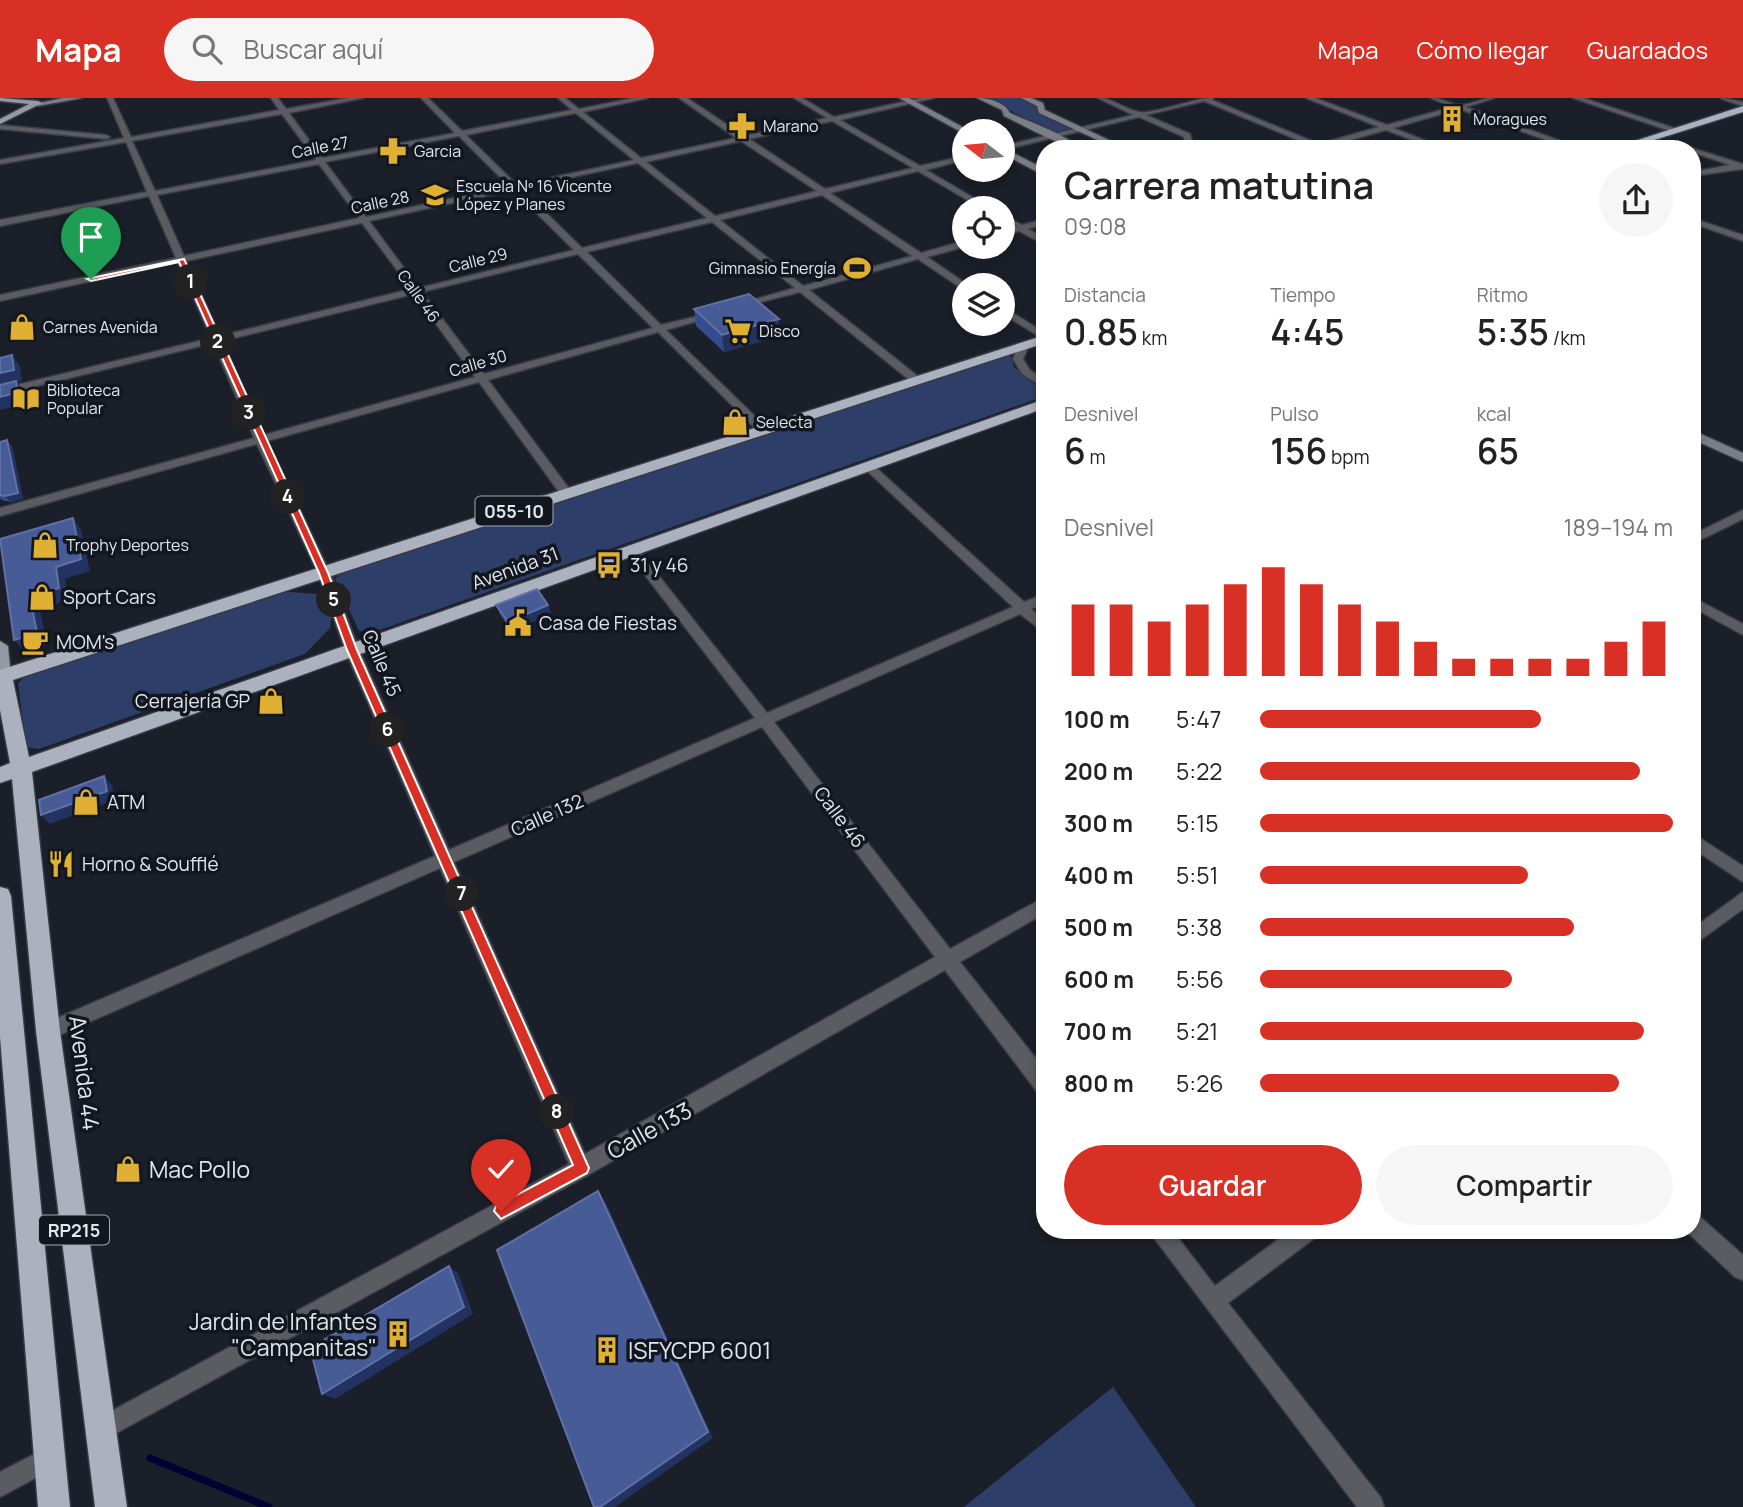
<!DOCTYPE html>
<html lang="es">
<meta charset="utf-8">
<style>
:root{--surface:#fff;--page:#f6f6f6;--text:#222;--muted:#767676;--accent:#d93025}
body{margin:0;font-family:Manrope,sans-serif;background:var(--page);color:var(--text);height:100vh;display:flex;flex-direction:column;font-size:26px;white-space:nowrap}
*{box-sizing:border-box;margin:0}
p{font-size:23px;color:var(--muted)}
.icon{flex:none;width:38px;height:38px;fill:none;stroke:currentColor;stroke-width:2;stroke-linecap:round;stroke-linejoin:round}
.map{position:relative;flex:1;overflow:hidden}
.drawer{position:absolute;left:1036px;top:42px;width:665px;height:1099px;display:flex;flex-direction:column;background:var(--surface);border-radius:28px;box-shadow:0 4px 10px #0003}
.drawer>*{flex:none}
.needle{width:46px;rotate:286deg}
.controls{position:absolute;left:952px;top:21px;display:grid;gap:14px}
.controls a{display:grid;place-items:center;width:63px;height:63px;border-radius:50%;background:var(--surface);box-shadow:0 4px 10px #0003;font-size:35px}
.pin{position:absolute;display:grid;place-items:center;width:60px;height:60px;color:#fff;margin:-72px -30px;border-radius:50% 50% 50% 0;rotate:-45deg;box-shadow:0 0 7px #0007}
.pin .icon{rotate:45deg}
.km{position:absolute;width:35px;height:35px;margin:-18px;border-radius:50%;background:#222;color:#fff;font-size:19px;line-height:35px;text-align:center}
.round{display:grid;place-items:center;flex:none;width:74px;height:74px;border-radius:37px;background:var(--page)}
.headline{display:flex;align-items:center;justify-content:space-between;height:119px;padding:0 28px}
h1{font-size:38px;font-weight:600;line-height:52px}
.figures{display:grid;grid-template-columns:repeat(3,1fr);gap:10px;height:119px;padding:7px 28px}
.figures div{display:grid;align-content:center}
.figures b{font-size:35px;font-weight:600}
.figures small{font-size:19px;font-weight:400}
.figures p{font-size:19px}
.chart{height:196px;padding:14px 28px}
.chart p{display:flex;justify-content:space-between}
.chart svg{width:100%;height:126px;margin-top:7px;stroke:var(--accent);stroke-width:6}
.action{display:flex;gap:14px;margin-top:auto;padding:14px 28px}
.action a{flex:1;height:80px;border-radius:42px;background:var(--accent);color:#fff;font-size:28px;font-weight:600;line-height:80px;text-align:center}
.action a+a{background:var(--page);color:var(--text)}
ul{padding:0 28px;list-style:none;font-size:23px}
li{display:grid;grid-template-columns:112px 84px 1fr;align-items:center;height:52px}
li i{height:18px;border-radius:9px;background:var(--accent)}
header{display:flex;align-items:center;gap:42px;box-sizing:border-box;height:98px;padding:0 35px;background:var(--accent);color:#fff}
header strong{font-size:33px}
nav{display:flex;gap:38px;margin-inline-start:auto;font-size:24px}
.search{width:490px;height:63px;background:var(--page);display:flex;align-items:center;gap:18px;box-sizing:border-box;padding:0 24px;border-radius:38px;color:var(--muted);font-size:26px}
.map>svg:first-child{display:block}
.green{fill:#2d3e69}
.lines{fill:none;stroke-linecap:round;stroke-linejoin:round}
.stream{stroke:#010133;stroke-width:7}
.street-casing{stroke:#373b44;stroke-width:3}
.secondary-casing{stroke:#373b44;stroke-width:3}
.primary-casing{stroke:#373b44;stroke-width:3}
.highway-casing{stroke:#373b44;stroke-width:3}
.street{fill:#5a5c61;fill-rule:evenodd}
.secondary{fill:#7b7e87;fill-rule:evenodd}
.primary{fill:#9499a4;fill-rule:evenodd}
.highway{fill:#abb1bf;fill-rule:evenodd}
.wall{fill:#344b8d}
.shaded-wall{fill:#223261}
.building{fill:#475b97;stroke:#5f71a5;stroke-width:2}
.route{fill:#d93025;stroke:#fff;stroke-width:2}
.labels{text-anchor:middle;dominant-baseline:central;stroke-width:7;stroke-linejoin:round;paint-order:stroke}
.far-poi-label{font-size:16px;fill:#e2e5ec;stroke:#12161f;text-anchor:start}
.far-street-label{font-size:16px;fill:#e2e5ec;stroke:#12161f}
.shield{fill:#12161f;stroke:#a4a7ae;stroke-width:2}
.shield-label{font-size:18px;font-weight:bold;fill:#e2e5ec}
.poi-label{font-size:19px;fill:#e2e5ec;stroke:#12161f;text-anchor:start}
.street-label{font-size:19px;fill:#e2e5ec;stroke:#12161f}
.near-street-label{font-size:23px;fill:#e2e5ec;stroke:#12161f}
.near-poi-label{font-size:23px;fill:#e2e5ec;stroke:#12161f;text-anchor:start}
</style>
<header>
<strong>Mapa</strong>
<div class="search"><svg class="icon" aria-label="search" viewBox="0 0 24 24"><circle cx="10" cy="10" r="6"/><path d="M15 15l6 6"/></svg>Buscar aquí</div>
<nav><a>Mapa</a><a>Cómo llegar</a><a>Guardados</a></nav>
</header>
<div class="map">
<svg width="1743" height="1409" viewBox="0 0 1743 1409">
<rect width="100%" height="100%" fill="#1b1f29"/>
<path class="green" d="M987 0H1020L1076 31 1055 37Z
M1010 254 1014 269 1045 294V298L371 535 359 533 335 481 341 474Z
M276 493 317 496 332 516 330 530 305 556 39 651 26 649 18 585 28 576Z
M1113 1289 1196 1409H964Z"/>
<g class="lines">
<path class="stream" d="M150 1360 269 1409"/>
<defs>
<path id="street" d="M107 0H113L131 39 279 12 271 0H278L286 11 348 0H363L289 15 322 60 455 35 421 0H428L462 33 572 12 558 0H565L579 11 634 0H648L583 14 641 60 736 40 679 0H687L744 38 827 20 794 0H802L834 19 921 0H934L840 22 920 68 964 58V62L926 72 991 110H981L918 73 830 95 921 155 964 143V149L927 159 968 187 961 190 918 161 809 192 920 280V284H912L800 194 734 211V207L795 190 712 124 587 154 661 227 719 213V217L666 232 767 330V334H759L658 234 488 282 570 392V398H562L479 284 267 343 330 475 359 552 449 752 755 620 628 455V449H636L767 615 1013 509 864 370V366H872L1024 504 1045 496V505L1031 511 1045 523V535L1020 516 774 624 950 851 1045 799V815L960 864 1045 972V997L1038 995 945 872 588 1077 109 1339 101 1343 93 1339 89 1331 93 1323 569 1066 440 770 55 939 48 942 41 939 39 933 41 927 435 758 345 552 318 475 257 346 0 418V410L254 340 213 245 0 297V291L211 240 178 164 0 203V197L176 160 149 98 0 128V122L147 94 126 44 0 66V62L124 40ZM576 15 634 62 517 87 466 37ZM282 16 316 62 155 93 132 43ZM832 23 913 70 825 91 749 41ZM459 38 509 88 366 119 325 64ZM741 43 817 93 715 118 646 64ZM638 65 707 120 582 150 521 90ZM319 66 359 120 184 158 157 97ZM513 92 574 152 419 190 369 123ZM822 97 912 158 803 188 720 122ZM362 125 411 191 220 238 186 163ZM578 156 653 230 484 276 422 194ZM414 196 475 279 264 337 222 243ZM762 629 935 859 585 1056 454 764Z
M1098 0C1113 0 1124 11 1139 14 1152 17 1194 0 1213 0L1212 2 1319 46 1379 29 1306 0H1315L1387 27 1452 9 1431 0C1441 0 1450 6 1459 7 1471 7 1483 0 1494 0L1466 9 1583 51H1571L1459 11 1393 30 1447 51H1436L1386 32 1326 49V51H1305L1312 48 1204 3 1146 17 1190 36 1192 43 1206 51H1196L1185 46 1184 39 1139 19 1003 52V48L1133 17Z
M1573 0H1583L1680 32 1673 34Z
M1721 0 1743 4V8L1722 1Z
M0 27 106 37 110 39 106 41 0 31Z
M1669 43 1743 66V71L1692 78V74L1730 67 1692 54V51L1669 47Z
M1003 117 1022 127 1045 121V126L1028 131 1045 140V147L1019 133 1003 138V132L1013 129 1003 123Z
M1692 120 1743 137V143L1692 125Z
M1003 209 1045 235V242L1003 216Z
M1024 244 1029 247 1023 261 1030 272 1045 282V290L1022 276 1013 261 1019 247Z
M1743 412V421L1692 446V437Z
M1692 499 1743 526V537L1692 509Z
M1692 735 1743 768V784L1692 750Z
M1743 794V811L1692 848V831Z
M1692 1115 1699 1118 1743 1157V1182L1735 1179 1685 1132H1692Z
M1148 1132H1172L1215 1188 1291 1132H1319L1316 1139 1228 1205 1381 1400 1384 1409H1357Z
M50 1348 58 1352 62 1360 58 1368 0 1399V1374Z"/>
<path id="secondary" d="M63 0H82L38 8 34 6Z
M899 0H909L970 33 963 35Z
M977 0C988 0 1005 4 1010 15 1034 26 1062 34 1081 51 1066 51 1021 26 1004 18L1002 12Z
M1021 0H1031L1043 5 1045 12 1128 51H1117L1039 15 1037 8Z
M1003 50 1045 71V78L1003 56Z
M1692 332 1743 355V364L1692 341Z"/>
<path id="primary" d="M0 0 38 3 42 5 0 26V21L29 6 0 3Z
M0 543 8 548 11 578 3 583H0Z"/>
<path id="highway" d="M1743 8V14L1626 51H1610Z
M1045 237V245L13 582 29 659 1045 301V310L32 674 60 933 127 1409H95L36 933 12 681 0 685V669L10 665 0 612V572Z
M0 789 8 791 11 798 70 1409H38L0 939Z"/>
</defs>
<use href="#street" class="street-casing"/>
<use href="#secondary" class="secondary-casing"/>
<use href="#primary" class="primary-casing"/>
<use href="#highway" class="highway-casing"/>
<use href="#street" class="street"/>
<use href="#secondary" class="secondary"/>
<use href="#primary" class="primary"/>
<use href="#highway" class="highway"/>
</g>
<path class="wall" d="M694 211 780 238 724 254 696 228Z
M0 344 12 348 23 401 10 404 2 402 0 400Z
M496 507H548L551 516 511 533 500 516Z"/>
<path class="shaded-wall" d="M779 221 780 238 724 254 722 237Z
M12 257 20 268 22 283 17 284 24 294 26 306 0 312V275Z
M7 342 12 348 23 401 10 404 5 398Z
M73 420 81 432 90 473 65 481 68 502 40 511 47 547 25 554 14 542 30 499 56 469Z
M548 507 551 516 511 533 508 524Z
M104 678 112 687 115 702 50 726 41 717Z
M598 1093 606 1105 713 1340 615 1409H600Z
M449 1168 458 1175 473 1216 335 1301 322 1296Z"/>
<path class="building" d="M749 196 779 221 722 237 694 211Z
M12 257 14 272 0 275V260Z
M16 283 18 294 0 299V287Z
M7 342 18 395 5 398 0 397V344Z
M73 420 81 461 56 469 59 490 30 499 37 535 14 542 0 441Z
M537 491 548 507 508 524 496 507Z
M104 678 107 693 41 717 39 702Z
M598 1093 708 1334 600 1409H594L497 1152Z
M449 1168 464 1209 322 1296 310 1250Z"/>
<path class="route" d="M184 161 328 475 357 552 589 1070 587 1075 501 1121 494 1113 496 1108 573 1067 347 552 319 475 179 164 91 183 87 181Z"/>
<defs>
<symbol id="building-bare" viewBox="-9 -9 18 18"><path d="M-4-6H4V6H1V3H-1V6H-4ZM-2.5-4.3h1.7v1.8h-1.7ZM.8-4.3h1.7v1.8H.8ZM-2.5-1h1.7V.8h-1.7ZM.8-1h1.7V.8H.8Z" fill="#dfb034" stroke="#12161f" stroke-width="2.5" paint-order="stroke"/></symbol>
<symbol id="pharmacy-bare" viewBox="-9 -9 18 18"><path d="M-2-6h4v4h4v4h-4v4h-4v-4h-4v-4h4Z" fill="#dfb034" stroke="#12161f" stroke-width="2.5" paint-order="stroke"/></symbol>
<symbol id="school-bare" viewBox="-9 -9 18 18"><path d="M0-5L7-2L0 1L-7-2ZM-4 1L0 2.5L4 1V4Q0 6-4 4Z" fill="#dfb034" stroke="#12161f" stroke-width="2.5" paint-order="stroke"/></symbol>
<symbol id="stadium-bare" viewBox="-9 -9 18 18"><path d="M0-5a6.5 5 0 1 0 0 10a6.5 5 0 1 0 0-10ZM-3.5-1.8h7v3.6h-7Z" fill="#dfb034" stroke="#12161f" stroke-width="2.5" paint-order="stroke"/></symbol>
<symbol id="shop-bare" viewBox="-9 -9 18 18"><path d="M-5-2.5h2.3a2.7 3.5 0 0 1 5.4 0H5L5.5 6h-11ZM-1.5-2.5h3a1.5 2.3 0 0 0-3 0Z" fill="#dfb034" stroke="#12161f" stroke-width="2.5" paint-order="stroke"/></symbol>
<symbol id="supermarket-bare" viewBox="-9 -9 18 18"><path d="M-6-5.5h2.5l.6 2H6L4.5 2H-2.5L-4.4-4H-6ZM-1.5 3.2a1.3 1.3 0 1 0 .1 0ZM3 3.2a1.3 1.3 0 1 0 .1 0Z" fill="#dfb034" stroke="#12161f" stroke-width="2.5" paint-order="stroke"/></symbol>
<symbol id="library-bare" viewBox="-9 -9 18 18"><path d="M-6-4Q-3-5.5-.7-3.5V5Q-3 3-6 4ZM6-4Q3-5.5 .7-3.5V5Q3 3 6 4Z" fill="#dfb034" stroke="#12161f" stroke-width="2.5" paint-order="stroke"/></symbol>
<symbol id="bus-bare" viewBox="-9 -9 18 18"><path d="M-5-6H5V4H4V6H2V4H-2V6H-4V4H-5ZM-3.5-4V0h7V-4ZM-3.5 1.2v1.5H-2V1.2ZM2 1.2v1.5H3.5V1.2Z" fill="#dfb034" stroke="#12161f" stroke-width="2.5" paint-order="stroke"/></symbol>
<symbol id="civic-bare" viewBox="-9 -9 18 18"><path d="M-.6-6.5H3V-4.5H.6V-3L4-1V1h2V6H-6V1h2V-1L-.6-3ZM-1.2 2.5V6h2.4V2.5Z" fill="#dfb034" stroke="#12161f" stroke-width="2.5" paint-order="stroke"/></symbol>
<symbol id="cafe-bare" viewBox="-9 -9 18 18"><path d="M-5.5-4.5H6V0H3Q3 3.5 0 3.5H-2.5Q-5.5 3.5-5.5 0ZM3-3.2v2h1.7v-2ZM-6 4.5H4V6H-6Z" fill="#dfb034" stroke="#12161f" stroke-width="2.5" paint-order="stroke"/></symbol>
<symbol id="restaurant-bare" viewBox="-9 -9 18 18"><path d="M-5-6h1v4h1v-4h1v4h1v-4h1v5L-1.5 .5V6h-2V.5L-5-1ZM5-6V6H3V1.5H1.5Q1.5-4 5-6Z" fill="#dfb034" stroke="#12161f" stroke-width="2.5" paint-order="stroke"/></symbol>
</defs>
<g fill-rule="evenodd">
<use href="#building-bare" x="1433" y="2" width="38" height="38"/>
<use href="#pharmacy-bare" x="723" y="9" width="38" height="38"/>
<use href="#pharmacy-bare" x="374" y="34" width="38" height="38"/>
<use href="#school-bare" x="416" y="78" width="38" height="38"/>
<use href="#stadium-bare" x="838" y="151" width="38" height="38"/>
<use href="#shop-bare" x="3" y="210" width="38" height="38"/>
<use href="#supermarket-bare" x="719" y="214" width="38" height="38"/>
<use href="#library-bare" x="7" y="282" width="38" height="38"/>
<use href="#shop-bare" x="716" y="305" width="38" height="38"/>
<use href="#shop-bare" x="26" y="428" width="38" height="38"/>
<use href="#bus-bare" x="590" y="448" width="38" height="38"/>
<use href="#shop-bare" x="23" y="480" width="38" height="38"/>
<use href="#civic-bare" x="499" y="506" width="38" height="38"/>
<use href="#cafe-bare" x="16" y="525" width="38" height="38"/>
<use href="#shop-bare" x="252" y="584" width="38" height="38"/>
<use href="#shop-bare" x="67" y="685" width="38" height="38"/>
<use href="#restaurant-bare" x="42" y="747" width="38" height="38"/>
<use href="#shop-bare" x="109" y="1052" width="38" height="38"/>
<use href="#building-bare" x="379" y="1217" width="38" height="38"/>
<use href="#building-bare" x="588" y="1233" width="38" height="38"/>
</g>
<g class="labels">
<g class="far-poi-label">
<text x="1473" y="21">Moragues</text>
<text x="763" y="28">Marano</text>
<text x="414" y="53">Garcia</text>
<text x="456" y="88">Escuela Nº 16 Vicente<tspan x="456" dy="18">López y Planes</tspan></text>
<text x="836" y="170" text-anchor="end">Gimnasio Energía</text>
<text x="43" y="229">Carnes Avenida</text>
<text x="759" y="233">Disco</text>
<text x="47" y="292">Biblioteca<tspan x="47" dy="18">Popular</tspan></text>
<text x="756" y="324">Selecta</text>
<text x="66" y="447">Trophy Deportes</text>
</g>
<g class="far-street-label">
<text transform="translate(320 49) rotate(-11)">Calle 27</text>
<text transform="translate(380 104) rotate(-12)">Calle 28</text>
<text transform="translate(478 162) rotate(-14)">Calle 29</text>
<text transform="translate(419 198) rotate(54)">Calle 46</text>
<text transform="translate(478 265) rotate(-16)">Calle 30</text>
</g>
<g class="shield">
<rect x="475.5" y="398.5" width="77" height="29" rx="5"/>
<rect x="39" y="1117.5" width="70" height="29" rx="5"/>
</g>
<g class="shield-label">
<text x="514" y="413">055-10</text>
<text x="74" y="1132">RP215</text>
</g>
<g class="poi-label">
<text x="630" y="467">31 y 46</text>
<text x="63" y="499">Sport Cars</text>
<text x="539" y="525">Casa de Fiestas</text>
<text x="56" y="544">MOM's</text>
<text x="250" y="603" text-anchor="end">Cerrajería GP</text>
<text x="107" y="704">ATM</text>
<text x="82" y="766">Horno &amp; Soufflé</text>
</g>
<g class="street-label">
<text transform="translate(515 470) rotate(-20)">Avenida 31</text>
<text transform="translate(382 565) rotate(67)">Calle 45</text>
<text transform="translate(547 717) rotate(-24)">Calle 132</text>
<text transform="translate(840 719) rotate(53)">Calle 46</text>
</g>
<g class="near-street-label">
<text transform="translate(85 975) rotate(83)">Avenida 44</text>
<text transform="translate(649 1032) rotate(-29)">Calle 133</text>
</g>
<g class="near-poi-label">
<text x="149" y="1071">Mac Pollo</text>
<text x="377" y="1223" text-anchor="end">Jardin de Infantes<tspan x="377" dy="26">"Campanitas"</tspan></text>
<text x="628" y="1252">ISFYCPP 6001</text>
</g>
</g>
</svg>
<div class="controls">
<a><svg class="needle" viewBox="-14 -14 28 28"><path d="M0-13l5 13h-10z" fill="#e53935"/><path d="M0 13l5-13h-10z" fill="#767676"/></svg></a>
<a><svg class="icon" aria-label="locate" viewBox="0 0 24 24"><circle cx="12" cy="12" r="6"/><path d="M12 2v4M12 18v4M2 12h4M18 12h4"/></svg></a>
<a><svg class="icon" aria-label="layers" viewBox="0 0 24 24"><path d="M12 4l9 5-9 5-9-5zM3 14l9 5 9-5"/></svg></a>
</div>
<div class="pin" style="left:91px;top:181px;background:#1e9e55"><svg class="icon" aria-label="arrive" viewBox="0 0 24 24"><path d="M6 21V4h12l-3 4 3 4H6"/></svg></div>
<div class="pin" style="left:501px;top:1113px;background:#d93025"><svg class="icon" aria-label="check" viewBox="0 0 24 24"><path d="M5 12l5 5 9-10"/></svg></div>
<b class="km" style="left:191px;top:184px">1</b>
<b class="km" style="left:218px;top:244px">2</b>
<b class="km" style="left:249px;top:315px">3</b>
<b class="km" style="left:288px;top:399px">4</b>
<b class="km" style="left:334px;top:502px">5</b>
<b class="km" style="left:388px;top:632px">6</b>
<b class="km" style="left:462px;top:796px">7</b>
<b class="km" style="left:557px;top:1014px">8</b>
<section class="drawer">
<div class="headline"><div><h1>Carrera matutina</h1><p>09:08</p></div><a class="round"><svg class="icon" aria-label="share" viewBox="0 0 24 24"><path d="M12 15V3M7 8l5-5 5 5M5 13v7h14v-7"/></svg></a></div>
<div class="figures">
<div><p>Distancia</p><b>0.85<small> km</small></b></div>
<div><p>Tiempo</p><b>4:45</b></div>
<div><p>Ritmo</p><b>5:35<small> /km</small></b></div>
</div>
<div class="figures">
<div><p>Desnivel</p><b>6<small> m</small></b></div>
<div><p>Pulso</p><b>156<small> bpm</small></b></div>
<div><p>kcal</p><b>65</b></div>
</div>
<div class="chart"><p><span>Desnivel</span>189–194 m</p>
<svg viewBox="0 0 160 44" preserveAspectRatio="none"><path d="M5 44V19M15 44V19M25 44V25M35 44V19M45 44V12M55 44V6M65 44V12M75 44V19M85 44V25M95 44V32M105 44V38M115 44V38M125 44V38M135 44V38M145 44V32M155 44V25"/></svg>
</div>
<ul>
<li><b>100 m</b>5:47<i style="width:68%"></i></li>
<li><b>200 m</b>5:22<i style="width:92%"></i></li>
<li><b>300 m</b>5:15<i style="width:100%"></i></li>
<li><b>400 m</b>5:51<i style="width:65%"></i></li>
<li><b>500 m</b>5:38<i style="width:76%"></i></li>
<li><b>600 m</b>5:56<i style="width:61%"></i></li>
<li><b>700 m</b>5:21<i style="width:93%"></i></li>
<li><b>800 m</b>5:26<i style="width:87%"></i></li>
</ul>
<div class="action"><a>Guardar</a><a>Compartir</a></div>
</section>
</div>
